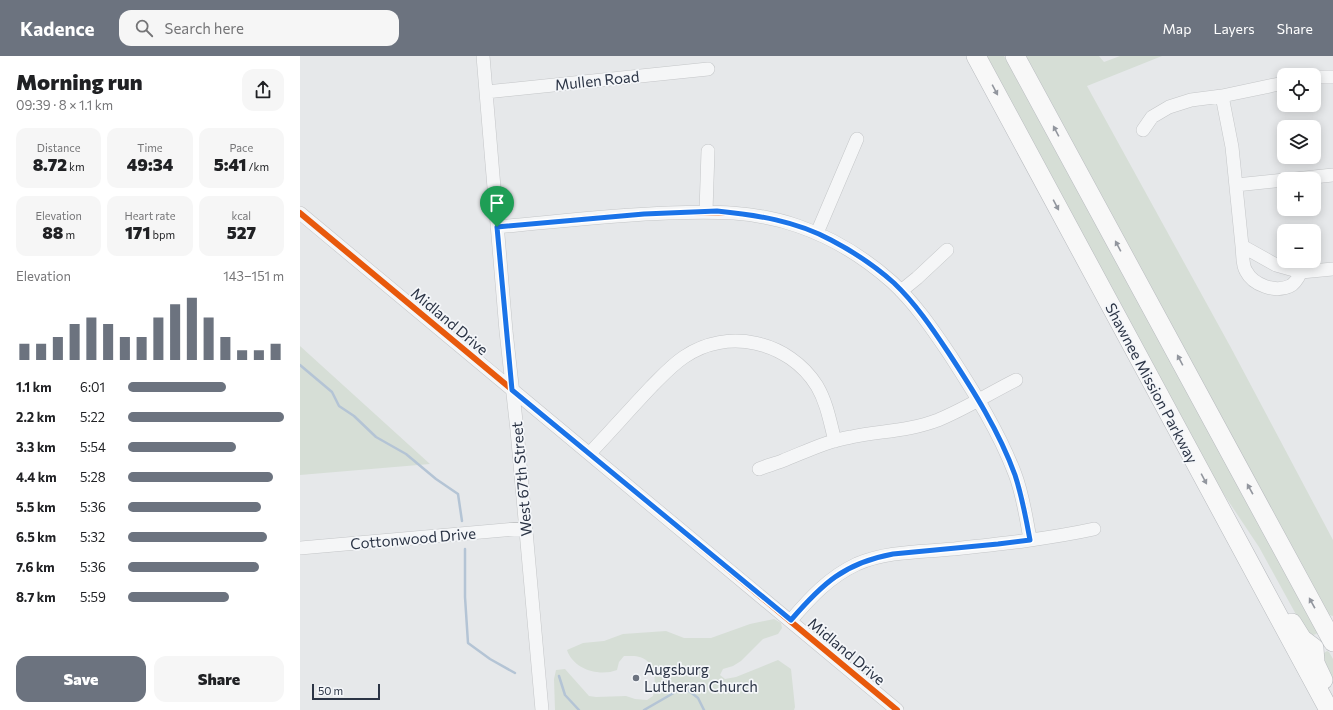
<!DOCTYPE html>
<meta charset="utf-8">
<style>
:root{--surface:#fff;--page:#f6f6f6;--text:#202124;--muted:#757577;--accent:#6c737f}
body{margin:0;font-family:Commissioner,sans-serif;background:var(--page);color:var(--text);height:100vh;display:flex;flex-direction:column;font-size:15px;white-space:nowrap}
*{box-sizing:border-box;margin:0}
p{font-size:13px;color:var(--muted)}
.icon{flex:none;width:22px;height:22px;fill:none;stroke:currentColor;stroke-width:2;stroke-linecap:round;stroke-linejoin:round}
.map{position:relative;flex:1;overflow:hidden}
.sheet{display:flex;flex-direction:column;background:var(--surface);width:300px}
.sheet>*{flex:none}
.controls{position:absolute;left:977px;top:12px;display:grid;gap:8px}
.controls a{display:grid;place-items:center;width:44px;height:44px;border-radius:8px;background:var(--surface);box-shadow:0 2px 10px #0003;font-size:20px}
.scale{position:absolute;left:12px;bottom:10px;width:68px;box-sizing:border-box;padding-left:4px;border:2px solid #2b3445;border-top:0;font-size:11px;line-height:14px;white-space:nowrap;color:#2b3445;-webkit-text-stroke:3px #f4f6f9;paint-order:stroke}
.pin{position:absolute;display:grid;place-items:center;width:34px;height:34px;color:#fff;margin:-41px -17px;border-radius:50% 50% 50% 0;rotate:-45deg;box-shadow:0 0 4px #0007}
.pin .icon{rotate:45deg}
.round{display:grid;place-items:center;flex:none;width:42px;height:42px;border-radius:12px;background:var(--page)}
.head{display:flex;align-items:center;justify-content:space-between;height:68px;padding:0 16px}
h1{font-size:22px;font-weight:800;line-height:30px}
.metrics{display:grid;grid-template-columns:repeat(3,1fr);gap:6px;height:68px;padding:4px 16px}
.metrics div{display:grid;align-content:center;border-radius:10px;background:var(--page);text-align:center}
.metrics b{font-size:17px;font-weight:800}
.metrics small{font-size:11px;font-weight:400}
.metrics p{font-size:11px}
.chart{height:112px;padding:8px 16px}
.chart p{display:flex;justify-content:space-between}
.chart svg{width:100%;height:72px;margin-top:4px;stroke:var(--accent);stroke-width:6}
.action{display:flex;gap:8px;margin-top:auto;padding:8px 16px}
.action a{flex:1;height:46px;border-radius:12px;background:var(--accent);color:#fff;font-size:16px;font-weight:800;line-height:46px;text-align:center}
.action a+a{background:var(--page);color:var(--text)}
ul{padding:0 16px;list-style:none;font-size:13px}
li{display:grid;grid-template-columns:64px 48px 1fr;align-items:center;height:30px}
li i{height:10px;border-radius:5px;background:var(--accent)}
header{display:flex;align-items:center;gap:24px;box-sizing:border-box;height:56px;padding:0 20px;background:var(--accent);color:#fff}
header strong{font-size:19px}
nav{display:flex;gap:22px;margin-inline-start:auto;font-size:14px}
.search{width:280px;height:36px;background:var(--page);display:flex;align-items:center;gap:10px;box-sizing:border-box;padding:0 14px;border-radius:12px;color:var(--muted);font-size:15px}
main{display:flex;flex:1;min-height:0}
.map>svg:first-child{display:block}
.green{fill:#d6ded6}
.lines{fill:none;stroke-linecap:round;stroke-linejoin:round}
.stream{stroke:#b4c4d5;stroke-width:2.5}
.minor-casing{stroke:#c4c6c8;stroke-width:14}
.highway-casing{stroke:#b8bbbf;stroke-width:20}
.minor{stroke:#f5f6f7;stroke-width:13}
.highway{stroke:#f8f8f8;stroke-width:19}
.cycleway-casing{stroke:#f4f6f9;stroke-width:8}
.cycleway{stroke:#e8590c;stroke-width:6}
.oneway{fill:#92969e}
.route-casing{stroke:#fff;stroke-width:8}
.route{stroke:#1a73e8;stroke-width:5}
.poi-dot{fill:#6c737f;stroke:#f4f6f9;stroke-width:1.5}
.labels{text-anchor:middle;dominant-baseline:central;stroke-width:3.5;stroke-linejoin:round;paint-order:stroke}
.street-label{font-size:15px;fill:#2b3445;stroke:#f4f6f9}
.poi-label{font-size:15px;fill:#2b3445;stroke:#f4f6f9;text-anchor:start}
</style>
<header>
<strong>Kadence</strong>
<div class="search"><svg class="icon" aria-label="search" viewBox="0 0 24 24"><circle cx="10" cy="10" r="6"/><path d="M15 15l6 6"/></svg>Search here</div>
<nav><a>Map</a><a>Layers</a><a>Share</a></nav>
</header>
<main>
<section class="sheet">
<div class="head"><div><h1>Morning run</h1><p>09:39 · 8 × 1.1 km</p></div><a class="round"><svg class="icon" aria-label="share" viewBox="0 0 24 24"><path d="M12 15V3M7 8l5-5 5 5M5 13v7h14v-7"/></svg></a></div>
<div class="metrics">
<div><p>Distance</p><b>8.72<small> km</small></b></div>
<div><p>Time</p><b>49:34</b></div>
<div><p>Pace</p><b>5:41<small> /km</small></b></div>
</div>
<div class="metrics">
<div><p>Elevation</p><b>88<small> m</small></b></div>
<div><p>Heart rate</p><b>171<small> bpm</small></b></div>
<div><p>kcal</p><b>527</b></div>
</div>
<div class="chart"><p><span>Elevation</span>143–151 m</p>
<svg viewBox="0 0 160 44" preserveAspectRatio="none"><path d="M5 44V34M15 44V34M25 44V30M35 44V22M45 44V18M55 44V22M65 44V30M75 44V30M85 44V18M95 44V10M105 44V6M115 44V18M125 44V30M135 44V38M145 44V38M155 44V34"/></svg>
</div>
<ul>
<li><b>1.1 km</b>6:01<i style="width:63%"></i></li>
<li><b>2.2 km</b>5:22<i style="width:100%"></i></li>
<li><b>3.3 km</b>5:54<i style="width:69%"></i></li>
<li><b>4.4 km</b>5:28<i style="width:93%"></i></li>
<li><b>5.5 km</b>5:36<i style="width:85%"></i></li>
<li><b>6.5 km</b>5:32<i style="width:89%"></i></li>
<li><b>7.6 km</b>5:36<i style="width:84%"></i></li>
<li><b>8.7 km</b>5:59<i style="width:65%"></i></li>
</ul>
<div class="action"><a>Save</a><a>Share</a></div>
</section>
<div class="map">
<svg width="1033" height="654" viewBox="0 0 1033 654">
<rect width="100%" height="100%" fill="#e6e8ea"/>
<path class="green" d="M685 0H704L1018 577C1011 581 1009 578 1004 573L959 491 919 431Z
M726 0H799L804 6 820 0H862L787 30 930 290 1033 484V560L1029 559Z
M0 290 130 408 0 419Z
M474 563 481 567 482 572 478 578 463 583 441 605 433 610 423 613 420 619 425 623 436 621 478 604 491 613 495 651 494 654H255L254 623 256 614 265 613 289 640 296 641 326 640 335 643 347 644 353 640C356 629 356 611 346 604 340 599 330 600 324 600L319 606 317 614C299 621 273 613 267 594L283 587 304 585 323 578 366 575 384 582H411L450 568Z
M1027 595 1029 596 1033 603V628L1024 608V597Z"/>
<g class="lines">
<path class="stream" d="M0 309 32 336 39 350 54 360 76 381 106 398 136 423 158 438 162 465
M165 493V541L168 587 190 603 215 617
M259 620 265 639 279 654
M344 654 384 631 398 642 404 654"/>
<defs>
<path id="minor" d="M183 0 206 275 217 374 242 654
M1014 21H1033
M186 36 408 13
M922 40 932 91 942 190 976 209 1001 216 1033 213
M843 74 852 61 869 51 891 44 922 40 984 27
M995 123 1033 119
M936 129 984 124
M406 155 408 95
M0 157 597 654
M197 171C254 166 311 159 368 157 413 155 455 155 498 170 533 182 565 202 592 226 615 247 633 274 650 299 674 336 699 376 715 418 723 439 726 461 730 483
M517 177 557 83
M942 190C943 198 942 209 946 215 953 229 975 237 990 230 995 228 999 220 1001 216
M601 235 617 222 647 194
M290 397C311 375 331 352 352 330 362 320 372 309 384 301 427 271 489 285 517 330 527 347 530 366 535 385
M459 413C466 410 474 408 482 405 505 396 526 385 551 381 580 375 609 375 638 364 665 353 690 337 716 324
M0 492 226 472
M491 564C510 542 529 521 557 508 587 495 622 496 653 493 700 488 748 483 794 473"/>
<path id="highway" d="M676 0 1029 654
M715 0 1033 586
M992 567 1002 583 1014 592 1015 607 1023 624"/>
</defs>
<use href="#minor" class="minor-casing"/>
<use href="#highway" class="highway-casing"/>
<use href="#minor" class="minor"/>
<use href="#highway" class="highway"/>
<defs>
<path id="cycleway" d="M0 157 597 654
M197 171C254 166 311 159 368 157 413 155 455 155 498 170 533 182 565 202 592 226 615 247 633 274 650 299 674 336 699 376 715 418 723 439 726 461 730 483"/>
</defs>
<use href="#cycleway" class="cycleway-casing"/>
<use href="#cycleway" class="cycleway"/>
</g>
<defs><path id="oneway-solid" d="M-6-.8H1V-3.2L6.5 0L1 3.2V.8H-6Z"/></defs>
<g class="oneway">
<use href="#oneway-solid" transform="translate(695 34) rotate(62)"/>
<use href="#oneway-solid" transform="translate(756 75) rotate(-118)"/>
<use href="#oneway-solid" transform="translate(756 149) rotate(62)"/>
<use href="#oneway-solid" transform="translate(818 190) rotate(-118)"/>
<use href="#oneway-solid" transform="translate(880 304) rotate(-118)"/>
<use href="#oneway-solid" transform="translate(904 423) rotate(62)"/>
<use href="#oneway-solid" transform="translate(950 433) rotate(-119)"/>
<use href="#oneway-solid" transform="translate(1012 547) rotate(-119)"/>
</g>
<g class="lines">
<defs>
<path id="route" d="M417 155C457 159 496 165 531 184 554 196 575 210 594 227 615 247 632 272 648 296 673 334 699 375 715 419 722 440 726 462 730 484L698 488 593 498C544 507 522 528 491 564L212 334 197 171 344 158Z"/>
</defs>
<use href="#route" class="route-casing"/>
<use href="#route" class="route"/>
</g>
<circle class="poi-dot" cx="336" cy="622" r="4"/>
<g class="labels">
<g class="street-label">
<text transform="translate(297 24) rotate(-6)">Mullen Road</text>
<text transform="translate(150 265) rotate(40)">Midland Drive</text>
<text transform="translate(852 327) rotate(62)">Shawnee Mission Parkway</text>
<text transform="translate(221 423) rotate(-95)">West 67th Street</text>
<text transform="translate(113 482) rotate(-5)">Cottonwood Drive</text>
<text transform="translate(547 595) rotate(40)">Midland Drive</text>
</g>
<g class="poi-label">
<text x="344" y="613">Augsburg<tspan x="344" dy="17">Lutheran Church</tspan></text>
</g>
</g>
</svg>
<div class="controls">
<a><svg class="icon" aria-label="locate" viewBox="0 0 24 24"><circle cx="12" cy="12" r="6"/><path d="M12 2v4M12 18v4M2 12h4M18 12h4"/></svg></a>
<a><svg class="icon" aria-label="layers" viewBox="0 0 24 24"><path d="M12 4l9 5-9 5-9-5zM3 14l9 5 9-5"/></svg></a>
<a>+</a>
<a>−</a>
</div>
<div class="scale">50 m</div>
<div class="pin" style="left:197px;top:171px;background:#1e9e55"><svg class="icon" aria-label="arrive" viewBox="0 0 24 24"><path d="M6 21V4h12l-3 4 3 4H6"/></svg></div>
</div>
</main>
